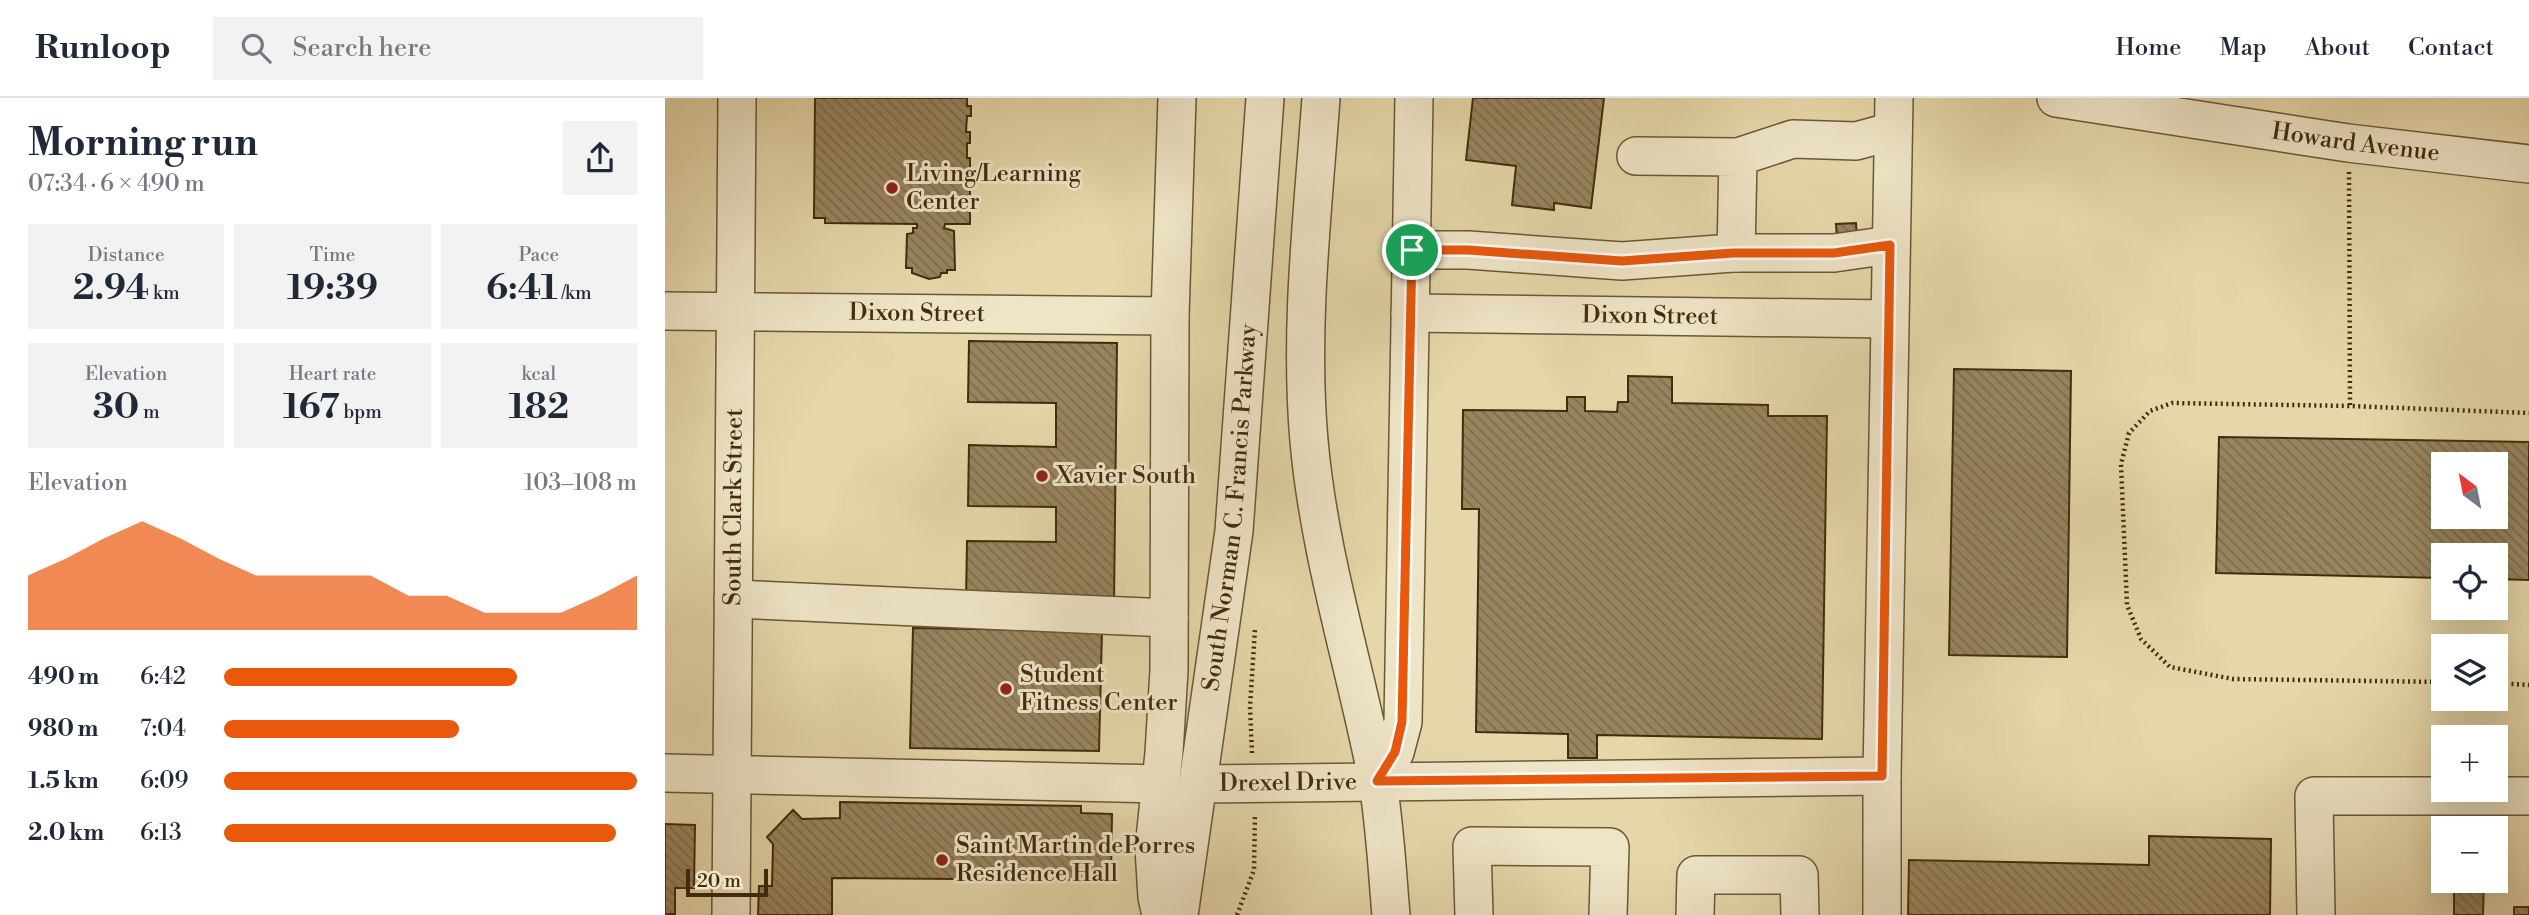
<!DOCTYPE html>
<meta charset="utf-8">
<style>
:root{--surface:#fff;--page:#f2f2f3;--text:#1f2937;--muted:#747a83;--line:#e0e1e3;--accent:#ea580c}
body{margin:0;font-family:"Libre Bodoni",serif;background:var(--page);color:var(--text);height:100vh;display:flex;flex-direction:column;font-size:26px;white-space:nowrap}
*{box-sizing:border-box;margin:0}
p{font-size:23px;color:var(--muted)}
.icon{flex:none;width:38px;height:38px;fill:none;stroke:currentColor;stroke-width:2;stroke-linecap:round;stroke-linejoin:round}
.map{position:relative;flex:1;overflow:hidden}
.side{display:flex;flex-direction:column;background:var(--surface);width:665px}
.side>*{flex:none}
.needle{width:46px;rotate:328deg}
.controls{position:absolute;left:1766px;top:354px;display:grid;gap:14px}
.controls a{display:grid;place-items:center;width:77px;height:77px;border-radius:0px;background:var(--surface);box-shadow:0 7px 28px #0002;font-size:35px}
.scale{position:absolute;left:21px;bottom:18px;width:82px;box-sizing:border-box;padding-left:7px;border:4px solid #432c0e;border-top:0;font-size:19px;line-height:24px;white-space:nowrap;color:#432c0e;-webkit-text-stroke:5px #eee5c7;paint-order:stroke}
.pin{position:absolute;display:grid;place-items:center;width:60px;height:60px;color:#fff;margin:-30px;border:4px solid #fff;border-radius:50%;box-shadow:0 2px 7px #0007}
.round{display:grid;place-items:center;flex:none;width:74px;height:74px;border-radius:0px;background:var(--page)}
.summary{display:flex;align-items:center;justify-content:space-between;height:119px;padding:0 28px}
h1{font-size:38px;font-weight:700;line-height:52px}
.figures{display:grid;grid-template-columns:repeat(3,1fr);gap:10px;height:119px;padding:7px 28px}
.figures div{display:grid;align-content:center;border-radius:0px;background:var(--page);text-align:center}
.figures b{font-size:35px;font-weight:700}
.figures small{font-size:19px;font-weight:400}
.figures p{font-size:19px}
.chart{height:196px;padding:14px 28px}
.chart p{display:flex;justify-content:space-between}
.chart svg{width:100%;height:126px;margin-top:7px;fill:var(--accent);opacity:.7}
ul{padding:0 28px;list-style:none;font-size:23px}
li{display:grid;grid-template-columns:112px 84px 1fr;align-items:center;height:52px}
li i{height:18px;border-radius:9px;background:var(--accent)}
header{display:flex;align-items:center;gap:42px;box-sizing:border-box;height:98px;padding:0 35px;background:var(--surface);border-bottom:2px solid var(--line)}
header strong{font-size:33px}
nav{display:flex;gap:38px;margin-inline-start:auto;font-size:24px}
.search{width:490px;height:63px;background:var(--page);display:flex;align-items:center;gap:18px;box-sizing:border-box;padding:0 24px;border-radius:0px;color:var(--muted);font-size:26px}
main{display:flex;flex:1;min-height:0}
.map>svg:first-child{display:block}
.building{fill:url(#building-back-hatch);stroke:#432c0e;stroke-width:2;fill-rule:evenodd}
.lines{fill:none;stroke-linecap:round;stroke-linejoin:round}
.minor-casing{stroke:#6c5735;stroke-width:40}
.path{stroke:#432c0e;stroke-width:4.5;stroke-dasharray:2 3.5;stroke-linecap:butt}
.minor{stroke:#eee5c7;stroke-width:37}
.route-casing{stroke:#fff;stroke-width:14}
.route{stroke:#ea580c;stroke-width:9}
.poi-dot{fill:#8f2418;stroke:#eee5c7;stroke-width:2.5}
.labels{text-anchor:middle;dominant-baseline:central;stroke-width:6;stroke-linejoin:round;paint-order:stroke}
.street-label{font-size:24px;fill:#432c0e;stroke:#eee5c7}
.poi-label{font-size:24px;fill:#432c0e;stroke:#eee5c7;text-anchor:start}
</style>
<header>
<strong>Runloop</strong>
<div class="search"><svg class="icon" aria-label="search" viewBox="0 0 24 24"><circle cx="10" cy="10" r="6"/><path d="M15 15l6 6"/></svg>Search here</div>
<nav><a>Home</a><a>Map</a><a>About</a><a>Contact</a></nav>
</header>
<main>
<section class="side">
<div class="summary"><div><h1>Morning run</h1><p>07:34 · 6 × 490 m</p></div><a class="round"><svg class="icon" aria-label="share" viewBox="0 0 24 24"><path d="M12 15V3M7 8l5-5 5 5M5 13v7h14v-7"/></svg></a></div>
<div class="figures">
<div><p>Distance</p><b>2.94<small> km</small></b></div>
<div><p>Time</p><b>19:39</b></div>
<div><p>Pace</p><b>6:41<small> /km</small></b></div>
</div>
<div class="figures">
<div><p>Elevation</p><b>30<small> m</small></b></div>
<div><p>Heart rate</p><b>167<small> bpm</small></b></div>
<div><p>kcal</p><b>182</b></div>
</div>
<div class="chart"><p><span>Elevation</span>103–108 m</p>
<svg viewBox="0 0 160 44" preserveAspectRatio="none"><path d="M0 44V25L10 19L20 12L30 6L40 12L50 19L60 25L70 25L80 25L90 25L100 32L110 32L120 38L130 38L140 38L150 32L160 25V44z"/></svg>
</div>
<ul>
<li><b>490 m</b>6:42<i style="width:71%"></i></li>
<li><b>980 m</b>7:04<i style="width:57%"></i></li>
<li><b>1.5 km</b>6:09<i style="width:100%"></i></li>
<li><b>2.0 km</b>6:13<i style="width:95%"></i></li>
</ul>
</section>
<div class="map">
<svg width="1864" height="817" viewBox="0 0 1864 817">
<defs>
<pattern id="building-back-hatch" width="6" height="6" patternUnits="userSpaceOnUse" patternTransform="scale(1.75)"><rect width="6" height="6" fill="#97855f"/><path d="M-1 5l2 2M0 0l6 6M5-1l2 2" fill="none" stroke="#7d6d4d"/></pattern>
</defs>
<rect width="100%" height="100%" fill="#e5d7a9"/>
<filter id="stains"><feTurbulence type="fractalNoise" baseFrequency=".00286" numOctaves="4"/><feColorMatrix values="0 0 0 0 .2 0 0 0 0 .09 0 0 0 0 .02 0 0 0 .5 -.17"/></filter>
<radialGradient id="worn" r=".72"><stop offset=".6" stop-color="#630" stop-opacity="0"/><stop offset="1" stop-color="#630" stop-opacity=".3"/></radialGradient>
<path class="building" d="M150 0H302V8H306V18H302L301 34H305V45H302V60H305V126H280L279 130 289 133 290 172H282V175H276L275 179 264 181 247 175V170H241L242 136 248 135V130H252V126L160 125V120H149Z
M808 0H939L926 110 889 105V112L847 107 851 68 801 62Z
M1191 125 1192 140 1172 141 1171 126Z
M304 243 452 245 449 506 301 504 302 443 391 444V409L303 408 304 347 391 349V305L303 304Z
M1289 271 1406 273 1402 559 1284 557Z
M963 278 1007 279V305L1103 307V318H1162L1157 641 932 637V660H903V636L811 634 814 411H797L798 312 902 313V299H920V313L952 314 953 304H963Z
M1554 339 1864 344V482L1830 481V457H1778V480L1551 475ZM1778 366H1830V418H1778Z
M248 530 437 533 434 653 245 650Z
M175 704 416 708V715L447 716 446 778 416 777V782L167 780V817H93L94 788H107L108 746 102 739 128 712 137 721 175 720Z
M0 726 30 727 29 790H10V816H0Z
M1484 738 1606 741 1605 817H1243L1244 762 1484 767Z
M1789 782H1819L1818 817H1789Z
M1849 809H1864V817H1849Z"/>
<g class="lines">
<defs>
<g id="minor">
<path d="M656 0C648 113 634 230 644 343 654 457 690 568 712 680 720 725 722 772 726 817"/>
<path id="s1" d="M1391 0 1683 45 1864 66"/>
<path d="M971 58 1073 59 1071 155"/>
<path d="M1073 59 1128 41 1191 43 1228 33"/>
<path d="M746 152H803L957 163 1068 155H1169L1225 147"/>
<path id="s2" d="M0 213 505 218"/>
<path id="s3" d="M745 215 1224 221"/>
<path d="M68 501 504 520"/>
<path d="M0 675 496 686"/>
<path d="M712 683 730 654 738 624 749 0"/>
<path id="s4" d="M534 686 1217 678"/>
<path id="s5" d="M66 817 72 0"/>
<path d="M496 817 492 799 489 750 499 655 504 572 505 218 512 0"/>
<path id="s6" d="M514 817 569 433 600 0"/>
<path d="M809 817 807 748 945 749 943 817"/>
<path d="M1030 817 1031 777H1134L1135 817"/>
<path d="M1217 817V678L1229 0"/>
<path d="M1651 817 1649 698H1864"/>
</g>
</defs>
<use href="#minor" class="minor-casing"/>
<path class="path" d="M1684 74 1685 308
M1778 584 1568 581 1505 569 1476 541 1462 507 1456 366 1464 335 1485 313 1507 305 1685 308 1864 315
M1830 585 1864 587
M587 655 585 609 590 531
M572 817 589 772 590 716"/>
<use href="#minor" class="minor"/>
</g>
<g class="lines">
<defs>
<path id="route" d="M1225 147 1217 678 712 683 730 654 737 624 747 152H803L957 163 1068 155H1169Z"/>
</defs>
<use href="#route" class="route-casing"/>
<use href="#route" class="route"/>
</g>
<g class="poi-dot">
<circle cx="227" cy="90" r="7"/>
<circle cx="377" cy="378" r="7"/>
<circle cx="341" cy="591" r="7"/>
<circle cx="277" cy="762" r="7"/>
</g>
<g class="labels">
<g class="street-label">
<text stroke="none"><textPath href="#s1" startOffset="303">Howard Avenue</textPath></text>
<text stroke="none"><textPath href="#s2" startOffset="252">Dixon Street</textPath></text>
<text stroke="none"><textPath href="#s3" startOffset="240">Dixon Street</textPath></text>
<text stroke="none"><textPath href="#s5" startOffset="408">South Clark Street</textPath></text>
<text stroke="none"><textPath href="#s6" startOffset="411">South Norman C. Francis Parkway</textPath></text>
<text stroke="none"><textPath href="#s4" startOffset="89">Drexel Drive</textPath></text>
</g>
<g class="poi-label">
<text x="241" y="76">Living/Learning<tspan x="241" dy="28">Center</tspan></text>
<text x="391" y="378">Xavier South</text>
<text x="355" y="577">Student<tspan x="355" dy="28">Fitness Center</tspan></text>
<text x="291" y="748">Saint Martin dePorres<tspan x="291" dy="28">Residence Hall</tspan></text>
</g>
</g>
<rect width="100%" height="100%" filter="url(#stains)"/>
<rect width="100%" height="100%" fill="url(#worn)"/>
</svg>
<div class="controls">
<a><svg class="needle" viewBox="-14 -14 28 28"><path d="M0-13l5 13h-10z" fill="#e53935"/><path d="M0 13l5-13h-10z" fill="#747a83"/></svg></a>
<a><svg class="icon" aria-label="locate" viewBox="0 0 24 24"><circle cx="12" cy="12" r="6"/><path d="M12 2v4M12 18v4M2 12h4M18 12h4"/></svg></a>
<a><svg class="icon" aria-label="layers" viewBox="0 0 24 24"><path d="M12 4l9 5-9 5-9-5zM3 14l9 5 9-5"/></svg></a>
<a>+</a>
<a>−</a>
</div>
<div class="scale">20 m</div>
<div class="pin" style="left:747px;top:152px;background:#1e9e55"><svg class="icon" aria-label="arrive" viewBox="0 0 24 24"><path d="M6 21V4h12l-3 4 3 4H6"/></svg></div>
</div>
</main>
